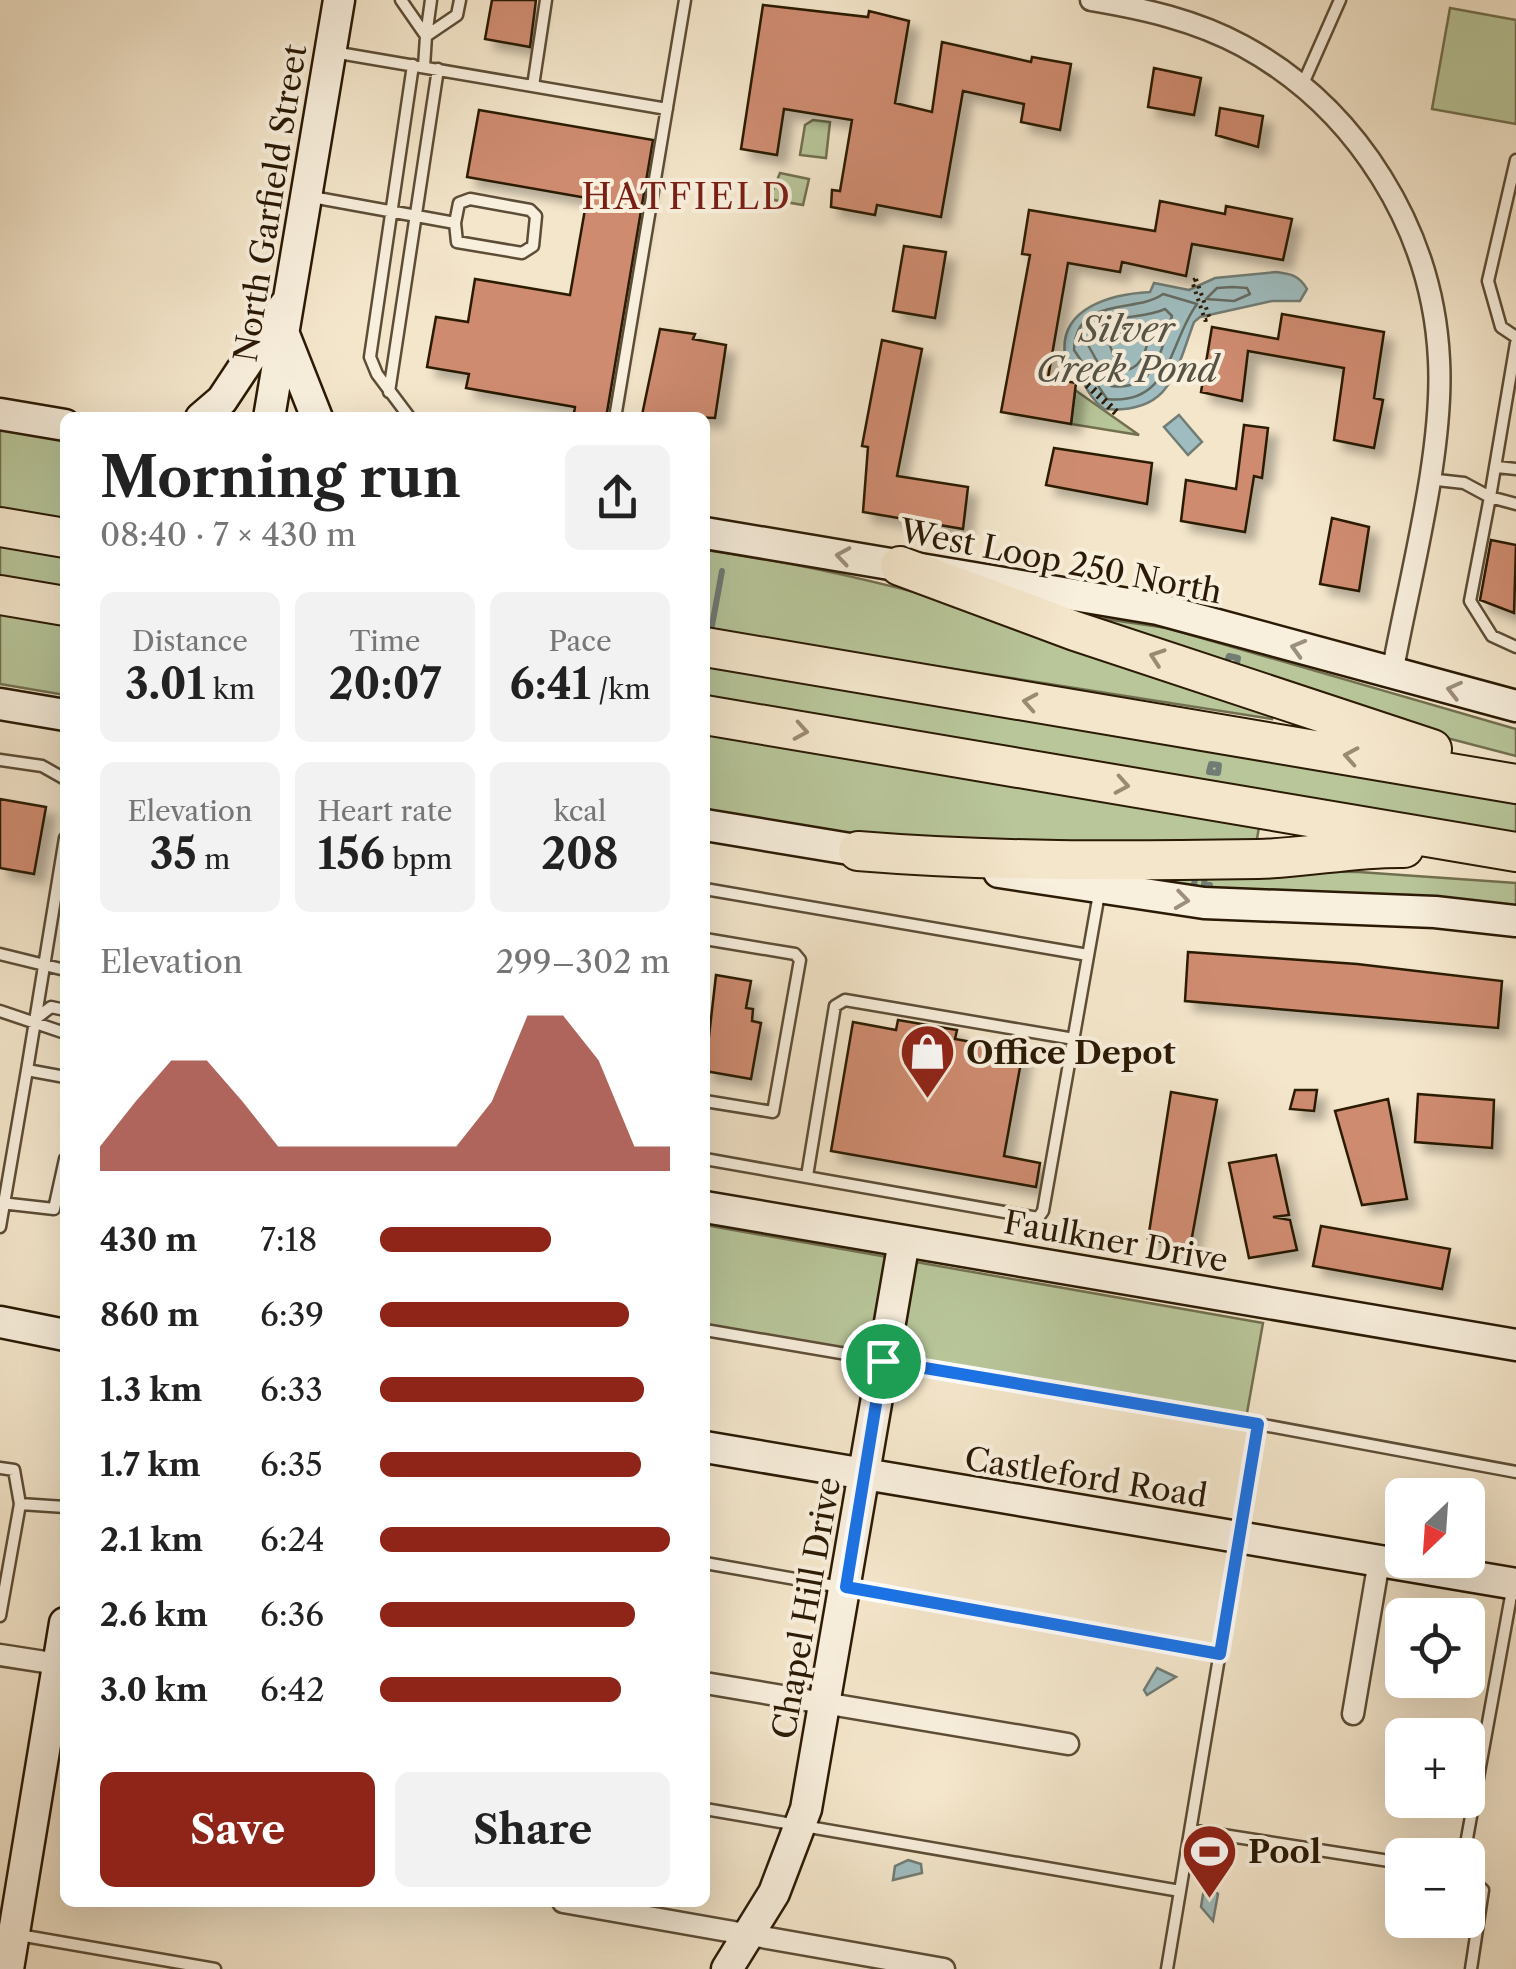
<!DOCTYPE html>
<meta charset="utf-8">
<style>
:root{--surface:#fff;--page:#f2f2f2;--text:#222;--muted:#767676;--accent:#8f2418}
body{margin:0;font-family:"Libre Caslon Text",serif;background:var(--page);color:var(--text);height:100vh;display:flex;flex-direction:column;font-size:38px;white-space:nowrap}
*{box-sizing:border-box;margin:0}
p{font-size:32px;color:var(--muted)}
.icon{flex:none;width:55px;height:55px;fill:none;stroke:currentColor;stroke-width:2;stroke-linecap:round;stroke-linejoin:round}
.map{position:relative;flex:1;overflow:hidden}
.details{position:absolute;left:60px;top:412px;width:650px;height:1495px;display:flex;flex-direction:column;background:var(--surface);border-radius:15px;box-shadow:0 10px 40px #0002}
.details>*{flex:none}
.needle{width:65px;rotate:205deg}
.buttons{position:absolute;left:1385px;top:1478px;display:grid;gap:20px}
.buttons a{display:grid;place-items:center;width:100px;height:100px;border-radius:15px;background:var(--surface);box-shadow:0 10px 40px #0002;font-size:50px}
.pin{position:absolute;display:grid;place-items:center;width:85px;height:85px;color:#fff;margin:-42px;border:5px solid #fff;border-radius:50%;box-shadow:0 2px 10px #0007}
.round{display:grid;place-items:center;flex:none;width:105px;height:105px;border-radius:15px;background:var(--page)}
.overview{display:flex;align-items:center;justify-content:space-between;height:170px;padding:0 40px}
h1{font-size:55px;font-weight:700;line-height:75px}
.figures{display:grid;grid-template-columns:repeat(3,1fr);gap:15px;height:170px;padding:10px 40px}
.figures div{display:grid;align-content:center;border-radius:15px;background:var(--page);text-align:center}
.figures b{font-size:42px;font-weight:700}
.figures small{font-size:28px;font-weight:400}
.figures p{font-size:28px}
.chart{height:280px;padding:20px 40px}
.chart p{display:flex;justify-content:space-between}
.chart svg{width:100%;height:180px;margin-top:10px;fill:var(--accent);opacity:.7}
.cta{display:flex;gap:20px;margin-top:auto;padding:20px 40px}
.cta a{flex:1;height:115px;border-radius:15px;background:var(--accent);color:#fff;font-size:40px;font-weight:700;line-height:115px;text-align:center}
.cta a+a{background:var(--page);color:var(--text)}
ul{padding:0 40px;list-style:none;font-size:32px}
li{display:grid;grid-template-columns:160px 120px 1fr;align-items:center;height:75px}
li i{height:25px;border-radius:12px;background:var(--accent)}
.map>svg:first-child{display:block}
.green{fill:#b8c69a;stroke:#727050;stroke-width:2.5}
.water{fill:#9fbdc0;stroke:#717c75;stroke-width:2.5}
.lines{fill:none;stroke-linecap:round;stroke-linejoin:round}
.shore{stroke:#656c62;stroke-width:2.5}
.stream{stroke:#717c75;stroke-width:6}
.building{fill:#ce8b70;stroke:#2b1a05;stroke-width:2.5;filter:url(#shadow)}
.lane-casing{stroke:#5d4d36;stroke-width:15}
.street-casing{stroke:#5d4d36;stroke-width:25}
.secondary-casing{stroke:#2b1a05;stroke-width:35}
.highway-casing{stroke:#2b1a05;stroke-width:42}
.path{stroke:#2b1a05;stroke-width:4;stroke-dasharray:2.5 5;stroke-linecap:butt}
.lane{stroke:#f8efdd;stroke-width:10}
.street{stroke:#f8efdd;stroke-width:20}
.secondary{stroke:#f8efdd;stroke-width:30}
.highway{stroke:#f4e6cb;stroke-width:38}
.oneway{stroke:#9c8f7c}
.oneway2{stroke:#9a8a72}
.route-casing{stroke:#fff;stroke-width:20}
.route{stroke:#1a73e8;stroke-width:12}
.labels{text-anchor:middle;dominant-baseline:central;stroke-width:8;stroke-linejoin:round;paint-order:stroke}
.street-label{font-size:32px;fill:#2b1a05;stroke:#f8efdd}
.poi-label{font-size:32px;font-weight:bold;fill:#2b1a05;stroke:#f8efdd;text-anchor:start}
.neighbourhood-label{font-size:35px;letter-spacing:2.5px;fill:#7a1f14;stroke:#f8efdd}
.water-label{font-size:35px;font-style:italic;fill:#545346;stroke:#f8efdd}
</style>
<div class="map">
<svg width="1516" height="1969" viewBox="0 0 1516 1969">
<defs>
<filter id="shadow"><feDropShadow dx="9" dy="9" stdDeviation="5" flood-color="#0004"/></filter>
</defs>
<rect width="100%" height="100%" fill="#f4e6cb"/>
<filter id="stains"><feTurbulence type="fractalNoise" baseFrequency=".002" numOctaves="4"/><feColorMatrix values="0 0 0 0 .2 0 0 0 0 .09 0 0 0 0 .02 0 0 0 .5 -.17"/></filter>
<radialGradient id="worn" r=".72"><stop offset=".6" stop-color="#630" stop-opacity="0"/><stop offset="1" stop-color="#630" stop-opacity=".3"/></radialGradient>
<path class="green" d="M1450 8 1516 20V124L1432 109Z
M813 120 830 122 826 158 800 155 805 125Z
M780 173 809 179 803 205 774 200 771 195Z
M1075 390 1139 435 1071 424Z
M0 429 65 440V521L0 510Z
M0 542 65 554V588L0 577Z
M705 550C901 576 1090 643 1276 707L1272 719 705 630Z
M0 611 65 623V695L0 684Z
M1091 617 1167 628 1516 729V756L1424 732Z
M705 662 1516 801V836L705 699Z
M705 732 1259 827 1255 851 897 842 705 813Z
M1070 868 1359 872 1516 883V910L1179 889Z
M705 1225 1263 1323 1245 1424 705 1329Z"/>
<path class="water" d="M1276 272C1291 274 1299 275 1307 289L1300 301H1272L1200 317 1194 322C1175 373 1171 414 1104 409 1084 394 1082 372 1065 356 1058 307 1113 294 1150 292L1154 283 1189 290 1215 278Z
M1179 415 1202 442 1188 455 1164 427Z
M1157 1668 1176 1677 1147 1695 1144 1690Z
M908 1860 921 1864 922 1873 893 1880 895 1866Z
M1205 1882 1218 1894 1213 1921 1201 1907Z"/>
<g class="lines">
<path class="shore" d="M1232 287 1247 288 1250 294 1234 301 1206 299 1217 288Z
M1163 294 1197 304C1169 342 1171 406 1107 399L1074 350C1076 295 1136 314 1163 294Z
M1165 309 1172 316C1161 349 1156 392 1111 386L1088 345C1100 309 1138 322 1165 309Z
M1145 330 1150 335C1145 353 1141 371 1120 371L1108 341 1120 333Z"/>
<path class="stream" d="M711 631 722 571
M1229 656 1238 658 1236 667 1226 665Z
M1211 764 1219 765 1218 773 1209 772Z
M1196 875H1205L1204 885H1210L1209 891 1193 889Z"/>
</g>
<path class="building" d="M492 0H536L530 47 485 39Z
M763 5 868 17 869 11 909 21 895 103 932 112 942 42 1031 62 1032 57 1071 64 1060 130 1021 122 1024 104 963 91 941 217 877 205 875 215 831 207 832 190 840 191 852 120 784 109 777 155 741 149Z
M1154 68 1201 78 1194 115 1148 107Z
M1220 108 1263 116 1258 147 1216 135Z
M479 110 653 140 606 418 574 413 575 407 466 388 469 374 427 367 436 317 468 322 475 279 570 295 587 198 467 177Z
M1160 201 1225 214 1226 206 1292 219 1283 260 1192 244 1186 276 1122 262 1120 272 1068 263 1048 378 1076 383 1071 424 1001 412 1030 255 1022 254 1029 210 1155 231Z
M904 246 946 252 935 318 893 311Z
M1282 314 1384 332 1374 398 1383 400 1374 448 1334 440 1344 368 1248 351 1242 401 1201 392 1212 327 1278 339Z
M660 329 695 334 693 339 726 345 715 418 642 415Z
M882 340 922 349 897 476 968 487 963 529 863 512 868 447 862 446Z
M1244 425 1268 428 1262 478 1254 476 1245 532 1181 521 1186 480 1236 489Z
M1054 448 1152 463 1147 504 1046 485Z
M1332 518 1369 527 1359 591 1320 584Z
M1491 540 1516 545 1514 613 1480 600Z
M0 799 46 807 34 874 0 868Z
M1188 952 1357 964 1502 981 1498 1028 1185 1001Z
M716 975 751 981 746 1008 753 1009 752 1021 761 1023 751 1079 705 1071Z
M898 1020 957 1030 955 1039 1023 1051 1004 1156 1040 1163 1036 1187 831 1151 853 1022 896 1030Z
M1295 1090H1317L1314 1111 1290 1109Z
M1171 1092 1217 1100 1190 1248 1148 1239Z
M1418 1094 1494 1100 1492 1148 1415 1142Z
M1388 1099 1407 1199 1362 1205 1335 1111Z
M1276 1155 1289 1215 1273 1217 1290 1220 1297 1250 1249 1258 1229 1163Z
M1321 1226 1450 1249 1442 1289 1313 1266Z"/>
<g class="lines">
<defs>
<path id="lane" d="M401 0 426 36
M426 36 431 0
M333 52 667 109
M424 67 426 36 457 15 460 0
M533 86 546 0
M1302 86 1340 0
M1516 160 1488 281 1501 327 1516 337
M312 197 455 223 457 242 522 253 533 246 536 216 530 210 470 199 459 203 455 223
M389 392 438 69
M410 418 377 374 370 357 413 65
M615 418 685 0
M1497 467 1516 469
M1428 479 1464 483 1490 497 1516 343
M1516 504 1490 497 1470 601 1492 636 1516 647
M0 760 42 766 65 779
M65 838 27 1070 65 1077
M705 889 1088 955
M705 939 795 954 800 960 773 1112 705 1101
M0 954 65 970
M0 1011 65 1033
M34 1020 51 1007 65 1010
M705 1159 1038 1218 1043 1211 1100 888
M807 1176 835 1006 845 1000 1074 1039
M1 1203 54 1209 65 1159
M0 1227 27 1070
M705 1330 1258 1424
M0 1468 14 1470 20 1504 0 1616
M20 1504 65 1507
M705 1563 1220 1654
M705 1809 1180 1891
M1191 1830 1402 1863
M1464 1855 1513 1585
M1468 1877 1483 1890 1471 1969
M19 1935 215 1969
M1167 1969 1258 1424 1516 1472"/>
<path id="street" d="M1091 0C1144 9 1195 20 1243 46 1357 108 1433 230 1439 360 1444 453 1409 580 1392 674
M0 1655 58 1664
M705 1683 1068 1744
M1353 1714 1379 1561
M563 1902 944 1969"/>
<path id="secondary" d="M285 337 317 418
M0 414 65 425
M201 418 222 400 285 305
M269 418 339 0
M705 533 1158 609 1516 706
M0 704 65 715
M705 825 880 854
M999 872 1204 903 1435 912 1516 921
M705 1207 1516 1345
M0 1322 65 1335
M705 1447 1516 1584
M8 1969 65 1623
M727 1969 774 1893 806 1809 904 1241"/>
<path id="highway" d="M0 527 65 538
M900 566 1075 631 1432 749
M0 595 65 606
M705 647 1516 784
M705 715 1516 852
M858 851C992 862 1124 861 1258 859 1307 858 1355 847 1404 848"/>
</defs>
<use href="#lane" class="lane-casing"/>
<use href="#street" class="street-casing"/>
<use href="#secondary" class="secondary-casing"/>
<use href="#highway" class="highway-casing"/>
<path class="path" d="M1196 279 1210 319 1205 320 1192 281Z
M1073 367 1118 412 1115 414 1070 370Z"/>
<use href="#lane" class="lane"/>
<use href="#street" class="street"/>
<use href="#secondary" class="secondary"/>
<use href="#highway" class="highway"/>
</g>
<defs><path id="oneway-chevron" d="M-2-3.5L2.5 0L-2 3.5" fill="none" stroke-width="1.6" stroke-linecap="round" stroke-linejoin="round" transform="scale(2.5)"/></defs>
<g class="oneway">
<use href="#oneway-chevron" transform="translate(843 556) rotate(-171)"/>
<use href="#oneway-chevron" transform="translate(1298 648) rotate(-164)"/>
<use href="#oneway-chevron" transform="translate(1454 690) rotate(-166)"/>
<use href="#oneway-chevron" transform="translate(1182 900) rotate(8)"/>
</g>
<g class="oneway2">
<use href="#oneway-chevron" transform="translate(1157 657) rotate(-161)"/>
<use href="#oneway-chevron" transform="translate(1030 702) rotate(-170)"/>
<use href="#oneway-chevron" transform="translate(801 731) rotate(10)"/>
<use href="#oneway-chevron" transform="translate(1351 756) rotate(-170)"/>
<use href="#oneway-chevron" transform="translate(1122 785) rotate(10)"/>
</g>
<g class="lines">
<defs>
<path id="route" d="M883 1361 1258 1424 1220 1654 846 1587Z"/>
</defs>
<use href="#route" class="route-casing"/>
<use href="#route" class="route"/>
</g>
<defs>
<symbol id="shop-pin" viewBox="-11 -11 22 30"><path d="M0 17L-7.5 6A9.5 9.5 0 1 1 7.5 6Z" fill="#8f2418" stroke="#f8efdd"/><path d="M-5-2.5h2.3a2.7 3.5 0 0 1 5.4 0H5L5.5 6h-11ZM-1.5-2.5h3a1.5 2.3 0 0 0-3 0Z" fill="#fff"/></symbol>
<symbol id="stadium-pin" viewBox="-11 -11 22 30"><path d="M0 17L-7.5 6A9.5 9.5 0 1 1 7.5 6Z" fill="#8f2418" stroke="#f8efdd"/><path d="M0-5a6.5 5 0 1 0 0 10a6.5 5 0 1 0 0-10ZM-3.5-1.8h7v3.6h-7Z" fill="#fff"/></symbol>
</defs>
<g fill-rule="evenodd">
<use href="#shop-pin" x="896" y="1020" width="63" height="86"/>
<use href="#stadium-pin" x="1178" y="1820" width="63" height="86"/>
</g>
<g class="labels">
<g class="street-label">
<text transform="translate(270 203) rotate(-81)">North Garfield Street</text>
<text transform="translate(1061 561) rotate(11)">West Loop 250 North</text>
<text transform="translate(1116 1241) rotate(10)">Faulkner Drive</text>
<text transform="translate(1086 1477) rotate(9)">Castleford Road</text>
<text transform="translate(806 1608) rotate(-80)">Chapel Hill Drive</text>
</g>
<g class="poi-label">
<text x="966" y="1052">Office Depot</text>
<text x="1248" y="1851">Pool</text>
</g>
<g class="neighbourhood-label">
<text x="687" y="196">HATFIELD</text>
</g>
<g class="water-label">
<text x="1127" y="329">Silver<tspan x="1127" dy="40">Creek Pond</tspan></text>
</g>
</g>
<rect width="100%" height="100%" filter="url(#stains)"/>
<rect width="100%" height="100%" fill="url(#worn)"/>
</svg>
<div class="buttons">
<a><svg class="needle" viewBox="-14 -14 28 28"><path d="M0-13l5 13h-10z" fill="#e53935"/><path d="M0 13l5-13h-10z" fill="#767676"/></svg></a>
<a><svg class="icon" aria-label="locate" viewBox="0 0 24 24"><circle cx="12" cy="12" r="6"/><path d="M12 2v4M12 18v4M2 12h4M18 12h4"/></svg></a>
<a>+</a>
<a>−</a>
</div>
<div class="pin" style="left:883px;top:1361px;background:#1e9e55"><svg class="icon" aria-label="arrive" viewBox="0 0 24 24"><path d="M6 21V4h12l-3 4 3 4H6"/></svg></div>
<section class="details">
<div class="overview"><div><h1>Morning run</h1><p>08:40 · 7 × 430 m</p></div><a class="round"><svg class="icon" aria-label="share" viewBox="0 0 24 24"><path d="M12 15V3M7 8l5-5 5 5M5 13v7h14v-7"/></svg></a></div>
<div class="figures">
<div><p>Distance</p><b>3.01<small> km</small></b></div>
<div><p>Time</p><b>20:07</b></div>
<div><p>Pace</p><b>6:41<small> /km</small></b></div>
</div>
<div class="figures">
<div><p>Elevation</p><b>35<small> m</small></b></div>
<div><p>Heart rate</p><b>156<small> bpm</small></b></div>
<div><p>kcal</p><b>208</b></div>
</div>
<div class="chart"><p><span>Elevation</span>299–302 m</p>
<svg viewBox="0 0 160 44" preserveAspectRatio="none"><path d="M0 44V38L10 27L20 17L30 17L40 27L50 38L60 38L70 38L80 38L90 38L100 38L110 27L120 6L130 6L140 17L150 38L160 38V44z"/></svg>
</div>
<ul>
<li><b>430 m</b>7:18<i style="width:59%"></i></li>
<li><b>860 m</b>6:39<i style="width:86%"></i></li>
<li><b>1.3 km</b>6:33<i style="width:91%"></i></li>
<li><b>1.7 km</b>6:35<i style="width:90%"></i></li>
<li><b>2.1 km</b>6:24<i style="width:100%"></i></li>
<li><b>2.6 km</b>6:36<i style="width:88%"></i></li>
<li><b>3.0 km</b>6:42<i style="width:83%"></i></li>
</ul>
<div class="cta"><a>Save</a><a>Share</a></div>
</section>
</div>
